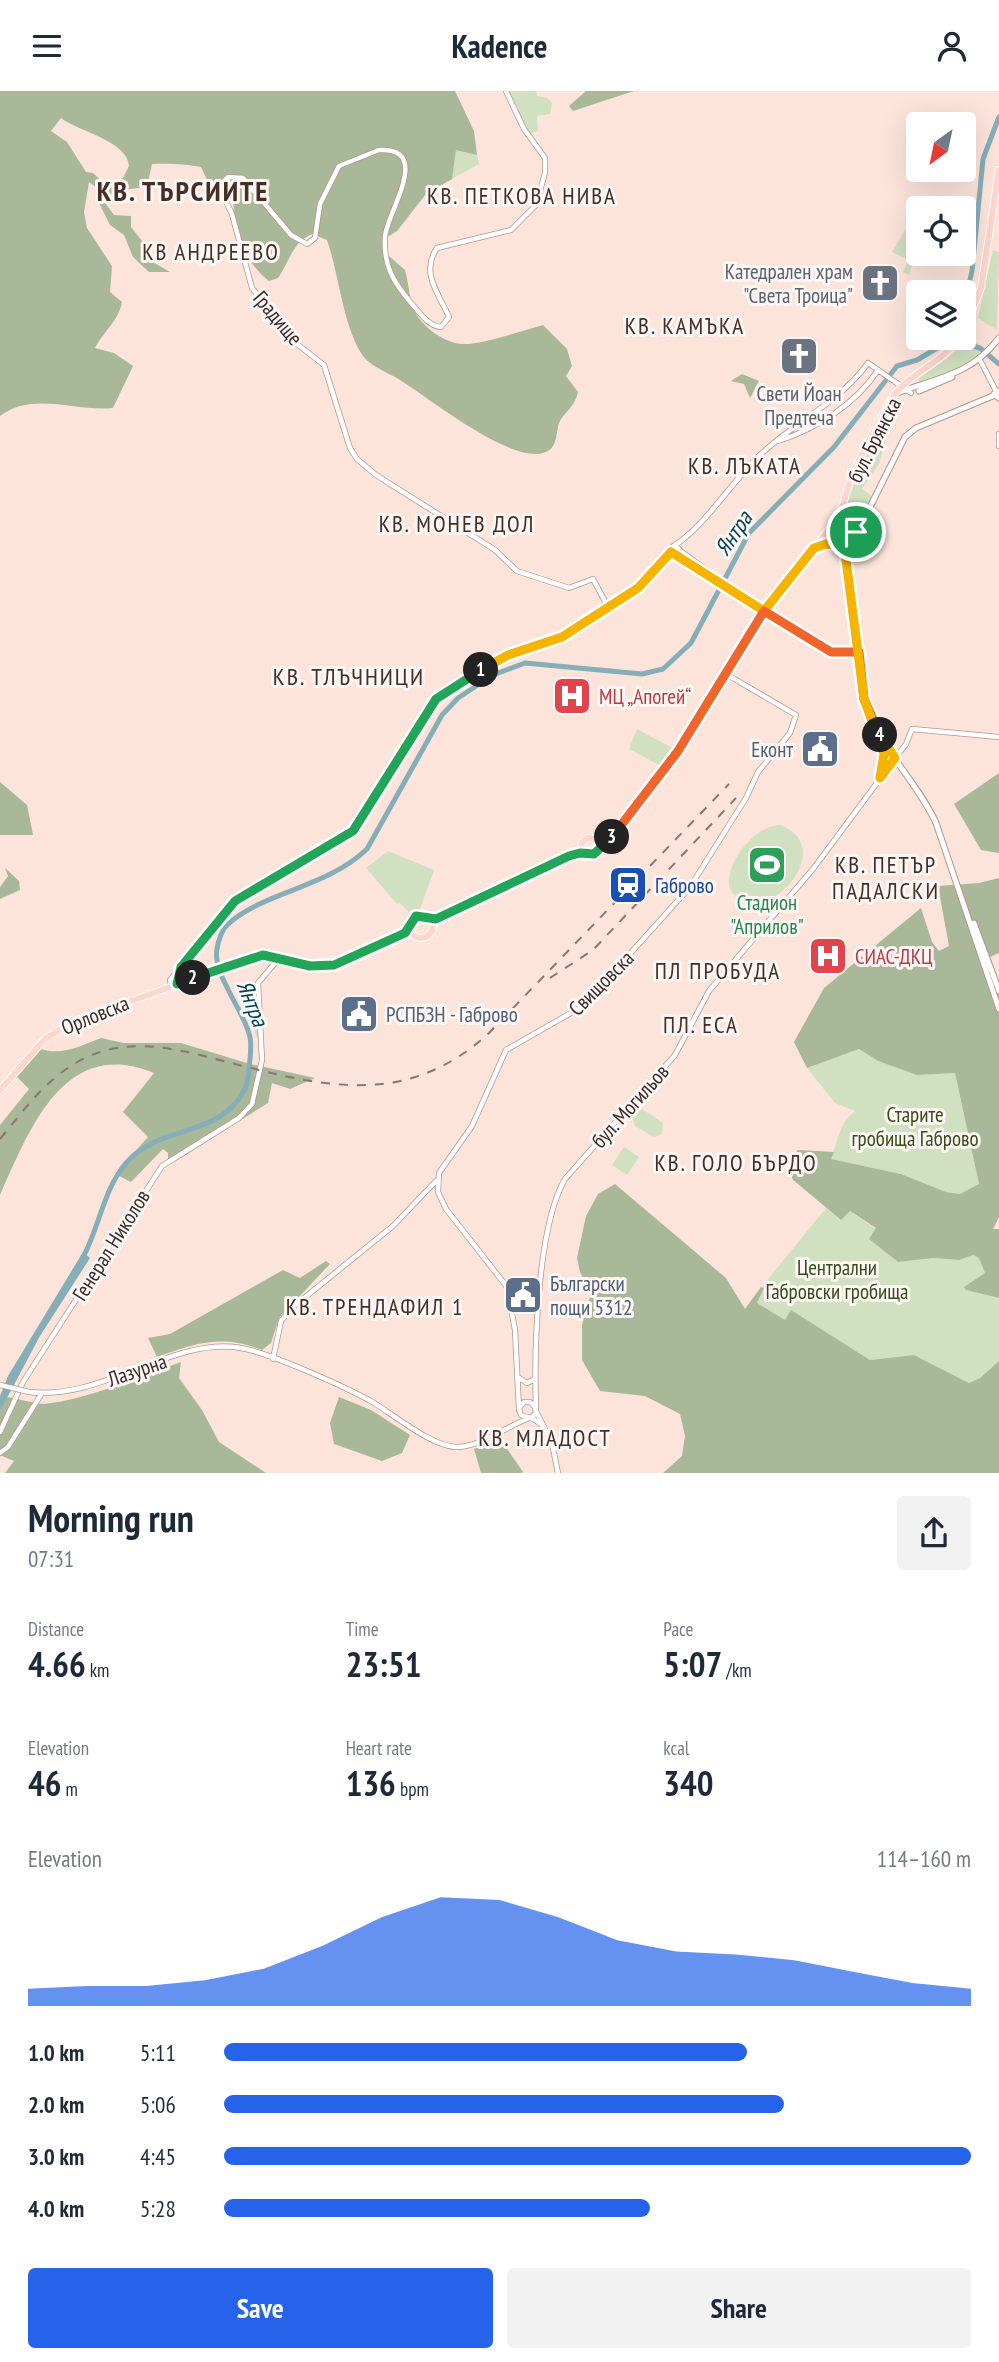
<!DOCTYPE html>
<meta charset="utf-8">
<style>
:root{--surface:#fff;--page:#f2f2f3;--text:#1f2937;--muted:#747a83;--accent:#2563eb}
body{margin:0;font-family:"PT Sans Narrow",sans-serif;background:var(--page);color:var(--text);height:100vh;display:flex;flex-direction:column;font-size:26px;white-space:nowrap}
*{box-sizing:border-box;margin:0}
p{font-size:23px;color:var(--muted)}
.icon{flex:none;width:38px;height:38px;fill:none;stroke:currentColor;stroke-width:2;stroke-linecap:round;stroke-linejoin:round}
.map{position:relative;height:1382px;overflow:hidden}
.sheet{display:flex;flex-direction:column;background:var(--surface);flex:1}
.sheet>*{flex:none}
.needle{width:46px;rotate:213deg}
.controls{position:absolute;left:906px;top:21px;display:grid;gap:14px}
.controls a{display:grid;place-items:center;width:70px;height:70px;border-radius:7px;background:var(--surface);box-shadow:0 7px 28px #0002;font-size:35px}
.pin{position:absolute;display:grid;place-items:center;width:60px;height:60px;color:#fff;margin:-30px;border:4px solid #fff;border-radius:50%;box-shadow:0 2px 7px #0007}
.km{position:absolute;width:35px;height:35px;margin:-18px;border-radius:50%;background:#222;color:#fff;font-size:19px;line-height:35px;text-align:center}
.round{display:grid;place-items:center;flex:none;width:74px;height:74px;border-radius:7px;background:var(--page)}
.headline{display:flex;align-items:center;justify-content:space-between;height:119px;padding:0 28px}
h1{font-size:38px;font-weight:700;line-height:52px}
.stats{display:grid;grid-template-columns:repeat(3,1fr);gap:10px;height:119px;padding:7px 28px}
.stats div{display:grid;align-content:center}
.stats b{font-size:35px;font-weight:700}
.stats small{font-size:19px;font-weight:400}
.stats p{font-size:19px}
.chart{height:196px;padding:14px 28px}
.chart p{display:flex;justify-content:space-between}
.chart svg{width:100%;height:126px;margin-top:7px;fill:var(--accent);opacity:.7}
.cta{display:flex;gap:14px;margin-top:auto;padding:14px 28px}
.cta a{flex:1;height:80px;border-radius:7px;background:var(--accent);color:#fff;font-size:28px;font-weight:700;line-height:80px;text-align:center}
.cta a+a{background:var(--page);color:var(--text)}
ul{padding:0 28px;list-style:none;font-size:23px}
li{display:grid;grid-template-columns:112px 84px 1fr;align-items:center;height:52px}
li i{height:18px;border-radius:9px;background:var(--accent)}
header{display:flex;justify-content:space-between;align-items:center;height:91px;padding:0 28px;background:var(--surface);font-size:32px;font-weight:700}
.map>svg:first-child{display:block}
.green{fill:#d0e0c0}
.forest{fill:#a8b899;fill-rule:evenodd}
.water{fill:#85aeb8}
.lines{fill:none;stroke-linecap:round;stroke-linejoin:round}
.river{stroke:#85aeb8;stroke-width:5}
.tertiary-casing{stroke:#b2968c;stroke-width:6}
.secondary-casing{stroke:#b2968c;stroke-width:7}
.primary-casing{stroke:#fff;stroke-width:8}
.tertiary{stroke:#fff;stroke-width:4.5}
.secondary{stroke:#fff;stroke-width:5}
.primary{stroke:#fed6cd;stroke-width:6}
.rail{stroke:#877771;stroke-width:2;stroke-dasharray:9 9;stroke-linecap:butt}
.tertiary-bridge-casing{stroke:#b2968c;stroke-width:6;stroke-linecap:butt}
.tertiary-bridge{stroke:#fff;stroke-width:4.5}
.split-1-casing{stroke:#fff;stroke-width:14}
.split-2-casing{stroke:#fff;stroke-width:14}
.split-3-casing{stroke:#fff;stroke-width:14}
.split-4-casing{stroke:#fff;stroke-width:14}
.split-5-casing{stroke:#fff;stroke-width:14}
.split-1{stroke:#f5b400;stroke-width:9}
.split-2{stroke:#22a559;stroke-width:9}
.split-3{stroke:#22a559;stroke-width:9}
.split-4{stroke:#f0652b;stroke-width:9}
.split-5{stroke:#f5b400;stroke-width:9}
.labels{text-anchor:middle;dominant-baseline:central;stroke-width:6;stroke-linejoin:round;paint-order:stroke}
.worship-label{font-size:21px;fill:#5b616d;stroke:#fcf6f4;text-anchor:end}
.street-label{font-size:21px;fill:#362b27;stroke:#fcf6f4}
.health-label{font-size:21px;fill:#be3a42;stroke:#fcf6f4;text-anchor:start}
.service-label{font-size:21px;fill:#4e5e75;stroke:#fcf6f4;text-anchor:start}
.transit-label{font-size:21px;fill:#164399;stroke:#fcf6f4;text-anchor:start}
.leisure-label{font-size:21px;fill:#27864d;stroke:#fcf6f4}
.park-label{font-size:21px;fill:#374c1c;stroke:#fcf6f4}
.neighbourhood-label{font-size:23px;letter-spacing:2px;fill:#442e25;stroke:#fcf6f4}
.water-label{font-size:23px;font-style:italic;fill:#01424e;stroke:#fcf6f4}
.quarter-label{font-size:24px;letter-spacing:2px;fill:#442e25;stroke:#fcf6f4}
.district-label{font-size:28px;font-weight:bold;letter-spacing:2px;fill:#442e25;stroke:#fcf6f4}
</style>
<header><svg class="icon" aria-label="menu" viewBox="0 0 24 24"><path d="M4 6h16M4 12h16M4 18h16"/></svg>Kadence<svg class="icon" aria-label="person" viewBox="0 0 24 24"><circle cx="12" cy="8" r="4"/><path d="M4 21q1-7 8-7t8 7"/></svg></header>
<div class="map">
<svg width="999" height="1382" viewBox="0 0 999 1382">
<rect width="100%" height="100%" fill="#fce4db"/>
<path class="green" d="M508 0H536L537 5 547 7 552 12 550 23 537 25 538 40 529 43Z
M456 58 477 64 479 73 452 88Z
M919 116V154L909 184 903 181 908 169 892 161Z
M993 159 999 161 997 239 978 227Z
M966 244 984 258C969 276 946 283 924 293L919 291V286C938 275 956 264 966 244Z
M883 333 888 343 879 373 862 398 872 405 855 435 848 438 843 434C842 405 870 359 883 333Z
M637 638 674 658 661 675 629 658Z
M781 734C843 760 757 846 730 798 723 773 756 733 781 734Z
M388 760 434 779 420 818 409 821 400 812 397 813 366 777Z
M254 902 259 946 257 947 242 903Z
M859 958 878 970 917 984 955 982 979 1093 960 1103 946 1101 901 1083 830 1068C840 1048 837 1035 855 1020L835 1012 807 977Z
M642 1018 663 1032 662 1043 654 1046 635 1035 631 1024Z
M624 1056 639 1066 627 1084 612 1074Z
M826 1117 840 1129 849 1120 876 1138 869 1148 898 1171 933 1167 959 1169 973 1164 979 1167 985 1182 966 1199 999 1207V1270L980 1287 969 1292 914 1264 870 1269 792 1220 785 1229 757 1212 769 1187Z"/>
<path class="forest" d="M0 0H455L474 40 477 64 456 59 452 88 426 103 397 140 386 147 383 160 405 179C409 193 409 208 415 221 423 236 445 253 463 253 481 254 524 239 543 234L567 258 572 275 566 285 578 301C574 319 561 322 558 336 556 346 556 359 543 362 509 371 433 310 403 291 392 283 371 276 363 265 343 236 339 183 327 149L312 143C291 153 290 170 278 187L269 190C254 179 242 158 236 140 229 122 241 117 224 93L207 89 201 76C187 73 167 72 152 73L147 96 122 99 105 108 106 113 114 124 131 125V136L142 150 151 170 170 181H149L133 166 124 144 110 134 97 108V97L89 91 84 121 87 137 112 175 110 201 122 211C119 229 104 240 95 257L114 262 133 275 113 317C76 321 33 300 0 325ZM61 27C77 40 128 50 129 75L123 87 107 95 93 82 86 81 67 51 51 40Z
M586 0H634L573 20 569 15Z
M742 283 759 290 750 307 744 293 731 290Z
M999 682V762L981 759 954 713Z
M0 691 27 714 33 744H0Z
M5 777 19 790 20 799 0 808V796L8 785Z
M999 787V862L990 866 999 893V1126L993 1138H999V1207L966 1199 964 1196 985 1182 979 1167 973 1164 959 1169 933 1167 898 1171 869 1148 876 1137 850 1120 841 1129 793 1089C788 1076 789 1069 798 1059L834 1061 831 1068 901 1083 946 1101 960 1103 979 1093 955 982 917 984 878 970 859 958 807 977 794 951 824 897 921 817 932 851 939 860 949 855 938 795 979 792Z
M101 947 124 952H181L250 973 315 987 290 998 272 992 268 1012 181 1067 168 1072V1062L163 1058 131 1091 115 1083 148 1046 123 1021 154 982C64 945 30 1038 0 1104V1034L29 998 15 984 38 957C60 966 80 955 101 947Z
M615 1093 726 1187 745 1218 761 1196 764 1197 757 1212 785 1229 791 1219 870 1269 914 1264 969 1292 980 1287 999 1270V1382H663L682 1365 685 1345 680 1323 645 1305 600 1300 582 1269V1234L591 1202 580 1181 577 1167 586 1125 598 1103Z
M326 1170 330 1173 279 1227 271 1252 262 1259C221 1243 196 1252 157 1266L148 1247 170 1243 283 1179 300 1187Z
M181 1271 179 1287 202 1319 219 1351 266 1382H5L14 1370 0 1364V1320L6 1306C17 1307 35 1313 44 1313 90 1308 137 1286 181 1271Z
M339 1306 371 1319 410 1344 402 1362 382 1370 334 1353 330 1332Z
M499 1346 523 1381 522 1382H481L474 1358Z"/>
<path class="water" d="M83 1161 90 1167 40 1245 0 1320V1305L8 1285Z"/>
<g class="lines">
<path class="river" d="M964 216 972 180 983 68 999 26
M946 247 980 257 999 273
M82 1168C99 1138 103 1099 126 1072 160 1033 216 1047 242 1003 248 995 248 987 249 978 250 967 252 957 250 946 244 919 212 883 217 858 218 850 222 839 227 834 264 800 325 798 367 758L442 624 458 607 493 584 525 572 642 583 663 578 691 552 749 442 834 356 897 275 917 269 939 256 947 247"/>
<defs>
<path id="tertiary" d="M506 0 524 38 545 67V82L536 114 511 139 437 157C420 182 439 203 449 226L441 236C428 235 420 222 412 213 394 192 383 175 385 146 386 123 434 56 379 59L339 75 320 113 315 147 307 153 291 144 243 87 228 86 223 91 221 100 232 123 252 197 297 253 324 274 350 357 357 368 376 384 495 459 517 480 569 497 593 488 608 516
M980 269 996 300
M999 343V355
M778 350C816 338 856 313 878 279
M675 454C705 435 733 389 761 363 795 331 840 311 868 272L911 302
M679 459 745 507
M676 462 679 458 675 454 671 457 673 461 831 561H858
M171 895 170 889 235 810 353 740 366 725C385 693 416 623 443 602 481 573 517 565 559 547 592 533 653 489 671 458
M273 1268 281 1230 293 1216 393 1135 436 1090
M519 1287 527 1292 535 1288
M29 1301C103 1310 173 1245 241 1257 270 1262 341 1294 369 1309 392 1322 433 1357 458 1356 481 1355 506 1336 527 1328
M536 1317C534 1260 537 1136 565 1088L675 964 709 900 813 778 906 653 912 638 999 646
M519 1319 515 1239 507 1196 446 1118 438 1101 439 1082 472 1035 506 959 583 915 690 796 746 707 758 681 790 642 796 624 726 583
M536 1320 552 1352 558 1382
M531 1327 536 1322 535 1316 530 1311H524L519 1317 521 1324 534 1328 543 1335
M0 1341 23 1291 162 1075 239 1027 252 1013 262 969 258 892 280 866
M0 1362 8 1356 42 1302"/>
<path id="secondary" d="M919 300 952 286
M999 300 994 303 999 307
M897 302C937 287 971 284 999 247
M844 450 866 615C881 659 917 690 936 732L999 918
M846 464 905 346 916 337 995 304
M880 687 884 667 881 652
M974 832 999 900"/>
<path id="primary" d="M964 238 981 197 999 79
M816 455H838L844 450V442L839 438C843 391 871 344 894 304 912 281 942 272 959 247
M581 756a9 9 0 1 1 18 0a9 9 0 1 1-18 0Z
M599 756 621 737 678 660 764 520 830 437 842 416
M409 835a12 12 0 1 1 24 0a12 12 0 1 1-24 0Z
M429 827 436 828 569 765 584 762
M0 999 44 949 69 932 258 865C279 863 297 874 317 876 346 878 380 854 405 842L409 837"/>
</defs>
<use href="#tertiary" class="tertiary-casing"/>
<use href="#secondary" class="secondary-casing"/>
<use href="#primary" class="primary-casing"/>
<use href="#tertiary" class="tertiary"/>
<use href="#secondary" class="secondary"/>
<use href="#primary" class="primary"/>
<path class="rail" d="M550 887 593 859 736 707
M0 1048C24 1019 45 989 79 970 121 947 164 955 208 966 311 992 401 1023 489 942L729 693"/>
<defs>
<path id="tertiary-bridge" d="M0 1294 29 1301"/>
</defs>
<use href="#tertiary-bridge" class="tertiary-bridge-casing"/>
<use href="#tertiary-bridge" class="tertiary-bridge"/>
</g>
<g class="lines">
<defs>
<path id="split-1" d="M481 579 508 564 562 546 638 497 671 461 764 520 814 457 826 453 840 454 856 441"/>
<path id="split-2" d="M193 887 177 893 181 876 235 810 353 740 436 608 481 579"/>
<path id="split-3" d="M193 887 263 864 310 875 334 874 405 842 416 825 436 828 569 765 580 762 594 763 612 746"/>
<path id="split-4" d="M612 746 678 660 764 520 831 561H859L864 608 880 644"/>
<path id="split-5" d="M856 441 846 469 864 608 884 663 880 687 895 667 880 644"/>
</defs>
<use href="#split-1" class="split-1-casing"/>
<use href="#split-2" class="split-2-casing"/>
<use href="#split-3" class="split-3-casing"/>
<use href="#split-4" class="split-4-casing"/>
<use href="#split-5" class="split-5-casing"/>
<use href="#split-1" class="split-1"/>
<use href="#split-2" class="split-2"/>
<use href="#split-3" class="split-3"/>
<use href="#split-4" class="split-4"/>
<use href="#split-5" class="split-5"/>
</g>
<defs>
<symbol id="church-square" viewBox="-11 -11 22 22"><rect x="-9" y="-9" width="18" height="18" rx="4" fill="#6b7280" stroke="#fcf6f4"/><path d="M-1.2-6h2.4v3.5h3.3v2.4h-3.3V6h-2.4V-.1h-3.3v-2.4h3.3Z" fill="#fff"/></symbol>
<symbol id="hospital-square" viewBox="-11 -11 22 22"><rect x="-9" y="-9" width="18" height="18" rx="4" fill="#e0444e" stroke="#fcf6f4"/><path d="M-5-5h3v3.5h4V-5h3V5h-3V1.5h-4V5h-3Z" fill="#fff"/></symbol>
<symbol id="civic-square" viewBox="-11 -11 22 22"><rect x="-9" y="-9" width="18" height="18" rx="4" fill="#5c6f8a" stroke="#fcf6f4"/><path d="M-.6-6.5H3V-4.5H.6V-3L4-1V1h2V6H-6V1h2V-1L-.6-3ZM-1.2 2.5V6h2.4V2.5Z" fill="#fff"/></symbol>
<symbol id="stadium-square" viewBox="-11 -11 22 22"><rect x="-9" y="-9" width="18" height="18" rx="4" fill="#2e9e5b" stroke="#fcf6f4"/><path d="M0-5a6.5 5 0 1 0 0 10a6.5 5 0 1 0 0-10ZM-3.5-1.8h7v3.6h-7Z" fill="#fff"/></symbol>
<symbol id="station-square" viewBox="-11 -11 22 22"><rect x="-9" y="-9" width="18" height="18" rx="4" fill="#1a4fb4" stroke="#fcf6f4"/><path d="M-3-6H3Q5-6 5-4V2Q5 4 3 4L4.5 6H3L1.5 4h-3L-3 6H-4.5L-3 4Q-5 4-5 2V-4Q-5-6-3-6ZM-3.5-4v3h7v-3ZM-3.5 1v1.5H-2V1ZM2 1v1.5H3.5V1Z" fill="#fff"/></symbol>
</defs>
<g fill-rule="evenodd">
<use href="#church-square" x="858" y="170" width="44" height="44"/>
<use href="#church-square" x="777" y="243" width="44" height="44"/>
<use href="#hospital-square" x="550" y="583" width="44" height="44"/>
<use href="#civic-square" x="798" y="636" width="44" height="44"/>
<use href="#stadium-square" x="745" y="752" width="44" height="44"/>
<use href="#station-square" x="606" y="772" width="44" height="44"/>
<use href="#hospital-square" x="806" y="843" width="44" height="44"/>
<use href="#civic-square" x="337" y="901" width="44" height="44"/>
<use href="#civic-square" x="501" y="1182" width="44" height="44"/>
</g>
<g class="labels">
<g class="worship-label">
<text x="853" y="180">Катедрален храм<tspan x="853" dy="24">"Света Троица"</tspan></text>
<text x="799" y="302" text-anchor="middle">Свети Йоан<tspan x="799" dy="24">Предтеча</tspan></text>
</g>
<g class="street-label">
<text transform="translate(278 227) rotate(50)">Градище</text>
<text transform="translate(874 349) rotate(-63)">бул. Брянска</text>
<text transform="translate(601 892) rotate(-45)">Свищовска</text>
<text transform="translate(95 924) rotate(-22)">Орловска</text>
<text transform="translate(630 1015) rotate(-48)">бул. Могильов</text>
<text transform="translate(111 1154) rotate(-58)">Генерал Николов</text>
<text transform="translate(137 1279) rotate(-19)">Лазурна</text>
</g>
<g class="health-label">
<text x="599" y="605">МЦ „Апогей“</text>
<text x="855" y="865">СИАС-ДКЦ</text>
</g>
<g class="service-label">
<text x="793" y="658" text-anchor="end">Еконт</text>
<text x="386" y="923">РСПБЗН - Габрово</text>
<text x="550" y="1192">Български<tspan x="550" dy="24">пощи 5312</tspan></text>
</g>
<g class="transit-label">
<text x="655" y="794">Габрово</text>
</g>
<g class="leisure-label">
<text x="767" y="811">Стадион<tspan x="767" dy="24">"Априлов"</tspan></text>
</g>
<g class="park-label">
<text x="915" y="1023">Старите<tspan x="915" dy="24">гробища Габрово</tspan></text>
<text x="837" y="1176">Централни<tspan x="837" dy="24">Габровски гробища</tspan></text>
</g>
<g class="neighbourhood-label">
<text x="522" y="104">КВ. ПЕТКОВА НИВА</text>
<text x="211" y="160">КВ АНДРЕЕВО</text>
<text x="685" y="234">КВ. КАМЪКА</text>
<text x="745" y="374">КВ. ЛЪКАТА</text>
<text x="457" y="432">КВ. МОНЕВ ДОЛ</text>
<text x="886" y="773">КВ. ПЕТЪР<tspan x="886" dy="26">ПАДАЛСКИ</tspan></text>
<text x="718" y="879">ПЛ ПРОБУДА</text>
<text x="701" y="933">ПЛ. ЕСА</text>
<text x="736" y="1071">КВ. ГОЛО БЪРДО</text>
<text x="375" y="1215">КВ. ТРЕНДАФИЛ 1</text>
<text x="545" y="1346">КВ. МЛАДОСТ</text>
</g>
<g class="water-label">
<text transform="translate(733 442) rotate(-56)">Янтра</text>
<text transform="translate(253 912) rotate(68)">Янтра</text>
</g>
<g class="quarter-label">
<text x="349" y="585">КВ. ТЛЪЧНИЦИ</text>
</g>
<g class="district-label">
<text x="183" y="99">КВ. ТЪРСИИТЕ</text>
</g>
</g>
</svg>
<div class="controls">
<a><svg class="needle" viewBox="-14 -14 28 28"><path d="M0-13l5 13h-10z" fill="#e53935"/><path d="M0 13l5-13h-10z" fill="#747a83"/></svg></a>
<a><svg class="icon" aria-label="locate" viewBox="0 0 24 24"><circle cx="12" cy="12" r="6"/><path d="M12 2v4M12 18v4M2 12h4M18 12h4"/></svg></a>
<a><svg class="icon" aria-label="layers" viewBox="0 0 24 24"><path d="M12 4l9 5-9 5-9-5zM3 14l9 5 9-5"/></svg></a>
</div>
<div class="pin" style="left:856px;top:441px;background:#1e9e55"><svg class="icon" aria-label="arrive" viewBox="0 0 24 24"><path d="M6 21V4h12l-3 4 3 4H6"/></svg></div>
<b class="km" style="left:481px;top:579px">1</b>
<b class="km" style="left:193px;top:887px">2</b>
<b class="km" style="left:612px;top:746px">3</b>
<b class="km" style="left:880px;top:644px">4</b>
</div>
<section class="sheet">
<div class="headline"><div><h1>Morning run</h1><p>07:31</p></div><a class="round"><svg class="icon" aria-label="share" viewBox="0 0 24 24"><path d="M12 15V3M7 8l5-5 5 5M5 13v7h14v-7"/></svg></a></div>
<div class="stats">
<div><p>Distance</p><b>4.66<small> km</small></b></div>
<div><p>Time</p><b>23:51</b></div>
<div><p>Pace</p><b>5:07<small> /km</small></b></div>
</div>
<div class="stats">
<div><p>Elevation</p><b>46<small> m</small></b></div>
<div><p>Heart rate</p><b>136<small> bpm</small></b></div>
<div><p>kcal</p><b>340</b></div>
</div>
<div class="chart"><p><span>Elevation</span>114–160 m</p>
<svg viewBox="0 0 160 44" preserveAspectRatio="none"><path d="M0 44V38L10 37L20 37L30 35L40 31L50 23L60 13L70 6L80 7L90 13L100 21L110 25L120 26L130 28L140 32L150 36L160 38V44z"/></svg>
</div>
<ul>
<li><b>1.0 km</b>5:11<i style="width:70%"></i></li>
<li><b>2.0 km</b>5:06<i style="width:75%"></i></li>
<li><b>3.0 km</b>4:45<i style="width:100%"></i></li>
<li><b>4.0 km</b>5:28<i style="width:57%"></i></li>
</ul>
<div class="cta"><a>Save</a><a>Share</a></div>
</section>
